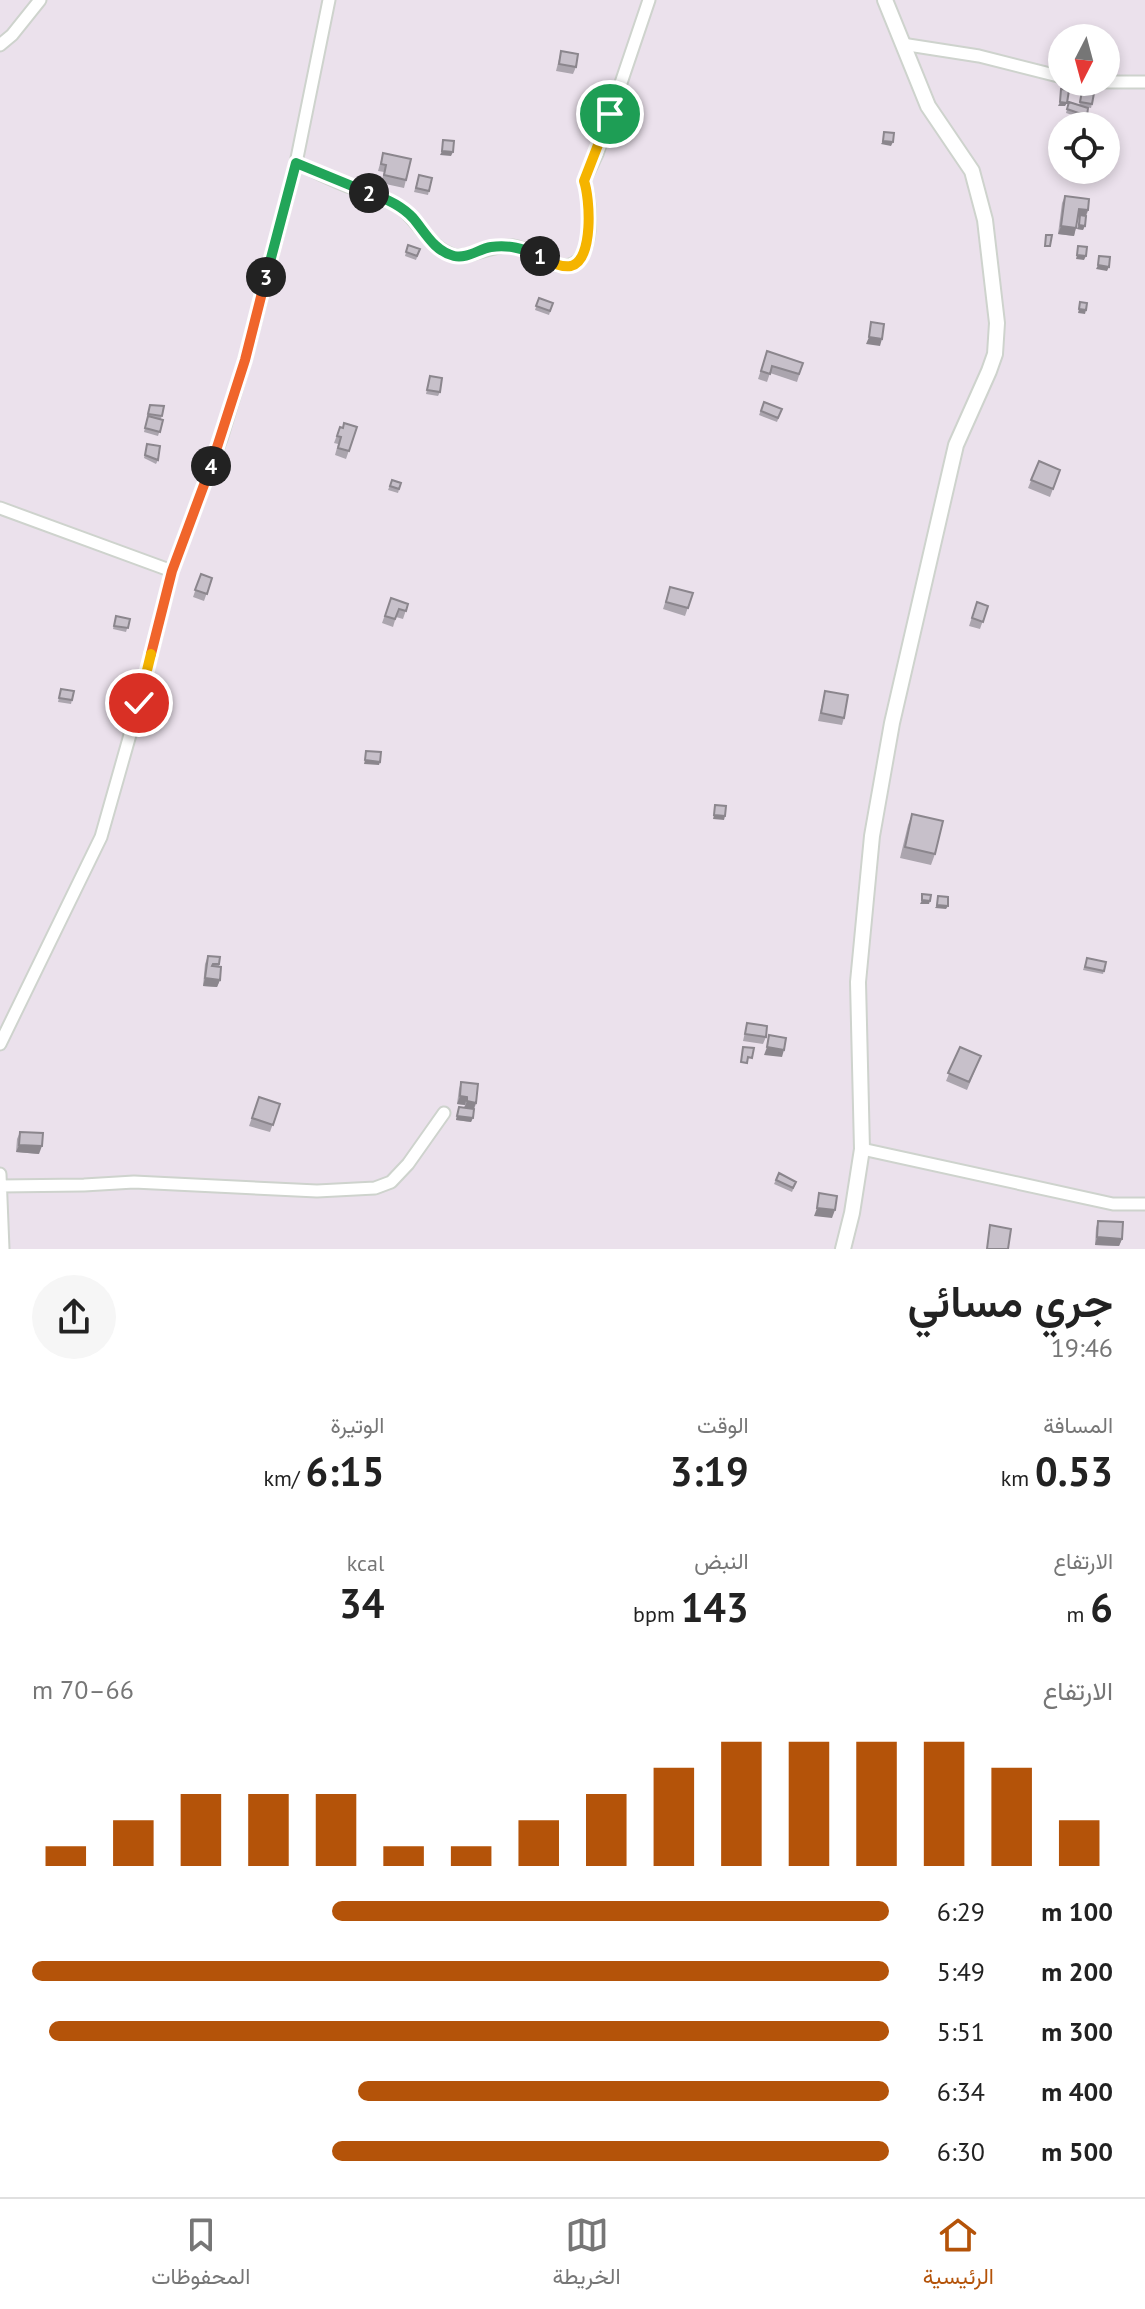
<!DOCTYPE html>
<html lang="ar">
<meta charset="utf-8">
<style>
:root{--surface:#fff;--page:#f6f6f6;--text:#222;--muted:#767676;--line:#e0e0e0;--accent:#b45309}
body{margin:0;font-family:"PT Sans",Vazirmatn,sans-serif;background:var(--page);color:var(--text);direction:rtl;height:100vh;display:flex;flex-direction:column;font-size:30px;white-space:nowrap}
*{box-sizing:border-box;margin:0}
p{font-size:26px;color:var(--muted)}
.icon{flex:none;width:44px;height:44px;fill:none;stroke:currentColor;stroke-width:2;stroke-linecap:round;stroke-linejoin:round}
.map{position:relative;height:1249px;overflow:hidden;direction:ltr}
.drawer{display:flex;flex-direction:column;background:var(--surface);flex:1}
.drawer>*{flex:none}
.needle{width:52px;rotate:186deg}
.buttons{position:absolute;left:1048px;top:24px;display:grid;gap:16px}
.buttons a{display:grid;place-items:center;width:72px;height:72px;border-radius:50%;background:var(--surface);box-shadow:0 4px 12px #0003;font-size:40px}
.pin{position:absolute;display:grid;place-items:center;width:68px;height:68px;color:#fff;margin:-34px;border:4px solid #fff;border-radius:50%;box-shadow:0 2px 8px #0007}
.km{position:absolute;width:40px;height:40px;margin:-20px;border-radius:50%;background:#222;color:#fff;font-size:22px;line-height:40px;text-align:center}
.round{display:grid;place-items:center;flex:none;width:84px;height:84px;border-radius:42px;background:var(--page)}
.headline{display:flex;align-items:center;justify-content:space-between;height:136px;padding:0 32px}
h1{font-size:44px;font-weight:600;line-height:60px}
.stats{display:grid;grid-template-columns:repeat(3,1fr);gap:12px;height:136px;padding:8px 32px}
.stats div{display:grid;align-content:center}
.stats b{font-size:40px;font-weight:600}
.stats small{font-size:22px;font-weight:400}
.stats p{font-size:22px}
.chart{height:224px;padding:16px 32px}
.chart p{display:flex;justify-content:space-between}
.chart svg{width:100%;height:144px;margin-top:8px;stroke:var(--accent);stroke-width:6}
ul{padding:0 32px;list-style:none;font-size:26px}
li{display:grid;grid-template-columns:128px 96px 1fr;align-items:center;height:60px}
li i{height:20px;border-radius:10px;background:var(--accent)}
.menu{display:flex;justify-content:space-around;align-items:center;height:112px;border-top:2px solid var(--line);background:var(--surface);font-size:22px;color:var(--muted)}
.menu a{display:grid;justify-items:center;gap:4px}
.menu .on{color:var(--accent)}
.map>svg:first-child{display:block}
.lines{fill:none;stroke-linecap:round;stroke-linejoin:round}
.minor-casing{stroke:#ced3cd;stroke-width:15}
.tertiary-casing{stroke:#ced3cd;stroke-width:18}
.minor{stroke:#fff;stroke-width:11}
.tertiary{stroke:#fff;stroke-width:14}
.wall{fill:#aba5ae}
.shaded-wall{fill:#8b868d}
.building{fill:#c7c0ca;stroke:#8b868d;stroke-width:2}
.split-1-casing{stroke:#fff;stroke-width:16}
.split-2-casing{stroke:#fff;stroke-width:16}
.split-3-casing{stroke:#fff;stroke-width:16}
.split-4-casing{stroke:#fff;stroke-width:16}
.split-5-casing{stroke:#fff;stroke-width:16}
.split-6-casing{stroke:#fff;stroke-width:16}
.split-1{stroke:#f5b400;stroke-width:10}
.split-2{stroke:#22a559;stroke-width:10}
.split-3{stroke:#22a559;stroke-width:10}
.split-4{stroke:#f0652b;stroke-width:10}
.split-5{stroke:#f0652b;stroke-width:10}
.split-6{stroke:#f5b400;stroke-width:10}
</style>
<div class="map">
<svg width="1145" height="1249" viewBox="0 0 1145 1249">
<rect width="100%" height="100%" fill="#ebe1ec"/>
<g class="lines">
<defs>
<path id="minor" d="M902 44 979 56 1062 77
M0 45 12 35 40 0
M1094 82H1145
M296 163C315 171 333 181 353 188 366 193 381 195 393 203 417 216 426 246 453 255 467 260 493 244 513 246 529 248 543 261 558 265 597 274 592 202 584 181L597 154 649 0
M0 508 172 571
M0 1044 101 837 139 703 172 571 221 439 245 360 296 163 329 0
M862 1149 1113 1204H1145
M0 1174 3 1249
M0 1186 84 1185 134 1182 317 1191 375 1188 391 1182 408 1164 444 1113"/>
<path id="tertiary" d="M843 1249 852 1213 862 1149 858 982 872 836 892 723 956 445 989 371 995 354 997 323 985 220 972 171 928 106 885 0"/>
</defs>
<use href="#minor" class="minor-casing"/>
<use href="#tertiary" class="tertiary-casing"/>
<use href="#minor" class="minor"/>
<use href="#tertiary" class="tertiary"/>
</g>
<path class="wall" d="M561 51 576 67 573 74 556 71Z
M1082 91 1092 104 1091 108 1080 106 1087 116 1085 119 1066 113 1069 102 1079 106Z
M383 153 406 180 404 188 381 183 384 172 378 171Z
M419 175 432 178 428 195 414 192Z
M1065 196 1088 210 1083 230 1077 229 1080 216H1078L1074 236 1058 234 1062 203Z
M408 245 420 249 416 260 405 256Z
M539 298 553 303 549 315 535 310Z
M767 351 803 363 797 382 770 373 767 382 758 379Z
M430 376 440 392 438 396 426 394Z
M764 402 782 409 777 422 759 415Z
M164 406 161 419 163 420 158 436 144 432 149 409Z
M340 427 343 428 357 427 346 459 335 455 338 444 334 443Z
M147 444 158 460 156 464 144 458Z
M1039 461 1060 470 1050 497 1028 488Z
M392 480 401 483 398 493 388 490Z
M201 574 212 578 204 601 193 597Z
M670 587 693 593 685 616 663 609Z
M391 598 408 604 403 619 396 617 393 627 382 623Z
M977 602 988 606 980 629 969 626Z
M130 619 126 632 113 629 115 620Z
M61 689 72 700 71 704 58 702Z
M825 691 844 718 842 725 818 721Z
M912 814 935 854 931 865 900 858 908 825Z
M208 956 219 964 220 980 217 987 203 986 205 964Z
M1087 958 1104 971 1103 974 1083 970Z
M747 1023 766 1037 763 1044 743 1041Z
M960 1047 981 1056 967 1090 946 1081Z
M461 1082 476 1103 471 1122 456 1120 459 1107H464L465 1105 457 1104 459 1089Z
M259 1097 280 1104 270 1132 249 1126Z
M20 1132 39 1154 16 1152 17 1139Z
M779 1173 796 1182 792 1192 774 1184Z
M1098 1221 1122 1239 1119 1246 1095 1245 1096 1228Z"/>
<path class="shaded-wall" d="M1060 102 1067 103 1065 106H1058Z
M883 141 893 142 891 146 881 144Z
M442 151 453 152 451 156 440 155Z
M1079 209 1088 210 1085 217 1076 216Z
M1079 225 1085 226 1083 230 1077 229Z
M1061 226 1076 228 1074 236 1058 234Z
M1077 255 1086 256 1084 260 1076 259Z
M1098 265 1109 267 1107 271 1096 269Z
M1079 309 1086 310 1085 314 1078 313Z
M869 337 882 339 880 346 866 344Z
M365 760 380 762 379 765 364 764Z
M714 815 725 816 724 820 713 819Z
M922 900 930 901 929 904H920Z
M937 905 948 906 946 909 935 908Z
M205 978 220 980 217 987 203 986Z
M767 1047 784 1050 782 1057 764 1055Z
M460 1096 467 1097 465 1105 457 1104Z
M467 1101 476 1103 473 1110 464 1109Z
M457 1116 473 1118 471 1122 456 1120Z
M19 1145 42 1146 39 1154 16 1152Z
M817 1208 835 1210 832 1218 814 1216Z
M1097 1237 1122 1239 1119 1246 1095 1245Z"/>
<path class="building" d="M561 51 578 54 576 67 559 64Z
M1061 89 1069 90 1067 103 1060 102Z
M1082 91 1094 93 1092 104 1080 102Z
M1069 102 1088 108 1087 116 1067 109Z
M884 132 894 133 893 142 883 141Z
M443 140 454 141 453 152 442 151Z
M383 153 411 159 406 180 384 175 386 165 381 164Z
M419 175 432 178 429 191 416 188Z
M1065 196 1089 199 1088 210 1079 209 1076 228 1061 226Z
M1080 215 1086 216 1085 226 1079 225Z
M1046 235H1052L1050 246H1045Z
M408 245 420 249 417 256 406 252Z
M1078 246 1087 247 1086 256 1077 255Z
M1099 256 1110 257 1109 267 1098 265Z
M539 298 553 303 550 311 536 306Z
M1080 302 1087 303 1086 310 1079 309Z
M871 322 884 324 882 339 869 337Z
M767 351 803 363 799 374 772 366 770 374 761 371Z
M430 376 442 378 440 392 427 390Z
M764 402 782 409 778 418 761 411Z
M150 405 164 406 162 416 148 414Z
M148 416 163 420 160 432 145 428Z
M344 423 357 427 349 451 338 448 341 437 337 436 340 427 343 428Z
M147 444 160 446 158 460 145 455Z
M1039 461 1060 470 1053 489 1031 480Z
M392 480 401 483 399 489 390 486Z
M201 574 212 578 207 594 195 590Z
M670 587 693 593 688 608 666 602Z
M391 598 408 604 406 611 399 609 395 619 385 616Z
M977 602 988 606 983 622 972 618Z
M116 616 130 619 128 628 114 626Z
M61 689 74 691 72 700 59 698Z
M825 691 848 695 844 718 821 713Z
M366 751 381 752 380 762 365 760Z
M715 805 726 806 725 816 714 815Z
M912 814 943 821 935 854 905 847Z
M922 894 931 895 930 901 922 900Z
M938 896 948 897V906L937 905Z
M208 956 220 957 219 964H213L212 966 221 967 220 980 205 978Z
M1087 958 1106 962 1104 971 1085 967Z
M747 1023 767 1026 766 1037 745 1034Z
M769 1035 786 1038 784 1050 767 1047Z
M743 1047 754 1048 752 1058 748 1057 747 1063 741 1062Z
M960 1047 981 1056 969 1082 948 1073Z
M461 1082 478 1084 476 1103 467 1101V1097L460 1096Z
M259 1097 280 1104 273 1125 252 1118Z
M459 1107 474 1109 473 1118 457 1116Z
M20 1132 43 1133 42 1146 19 1145Z
M779 1173 796 1182 793 1188 776 1180Z
M819 1193 837 1196 835 1210 817 1208Z
M1098 1221 1123 1222 1122 1239 1097 1237Z
M990 1225 1011 1229 1008 1249H987Z"/>
<g class="lines">
<defs>
<path id="split-1" d="M540 256C548 261 561 268 571 266 594 260 590 198 584 181L610 114"/>
<path id="split-2" d="M369 193C385 198 401 205 413 218 425 232 434 251 454 256 467 259 479 249 491 247 509 244 523 249 540 256"/>
<path id="split-3" d="M266 277 296 163 369 193"/>
<path id="split-4" d="M211 466 245 360 266 277"/>
<path id="split-5" d="M151 654 172 571 211 466"/>
<path id="split-6" d="M139 703 151 654"/>
</defs>
<use href="#split-1" class="split-1-casing"/>
<use href="#split-2" class="split-2-casing"/>
<use href="#split-3" class="split-3-casing"/>
<use href="#split-4" class="split-4-casing"/>
<use href="#split-5" class="split-5-casing"/>
<use href="#split-6" class="split-6-casing"/>
<use href="#split-1" class="split-1"/>
<use href="#split-2" class="split-2"/>
<use href="#split-3" class="split-3"/>
<use href="#split-4" class="split-4"/>
<use href="#split-5" class="split-5"/>
<use href="#split-6" class="split-6"/>
</g>
</svg>
<div class="buttons">
<a><svg class="needle" viewBox="-14 -14 28 28"><path d="M0-13l5 13h-10z" fill="#e53935"/><path d="M0 13l5-13h-10z" fill="#767676"/></svg></a>
<a><svg class="icon" aria-label="locate" viewBox="0 0 24 24"><circle cx="12" cy="12" r="6"/><path d="M12 2v4M12 18v4M2 12h4M18 12h4"/></svg></a>
</div>
<div class="pin" style="left:610px;top:114px;background:#1e9e55"><svg class="icon" aria-label="arrive" viewBox="0 0 24 24"><path d="M6 21V4h12l-3 4 3 4H6"/></svg></div>
<div class="pin" style="left:139px;top:703px;background:#d93025"><svg class="icon" aria-label="check" viewBox="0 0 24 24"><path d="M5 12l5 5 9-10"/></svg></div>
<b class="km" style="left:540px;top:256px">1</b>
<b class="km" style="left:369px;top:193px">2</b>
<b class="km" style="left:266px;top:277px">3</b>
<b class="km" style="left:211px;top:466px">4</b>
</div>
<section class="drawer">
<div class="headline"><div><h1>جري مسائي</h1><p>19:46</p></div><a class="round"><svg class="icon" aria-label="share" viewBox="0 0 24 24"><path d="M12 15V3M7 8l5-5 5 5M5 13v7h14v-7"/></svg></a></div>
<div class="stats">
<div><p>المسافة</p><b>0.53<small> km</small></b></div>
<div><p>الوقت</p><b>3:19</b></div>
<div><p>الوتيرة</p><b>6:15<small> /km</small></b></div>
</div>
<div class="stats">
<div><p>الارتفاع</p><b>6<small> m</small></b></div>
<div><p>النبض</p><b>143<small> bpm</small></b></div>
<div><p>kcal</p><b>34</b></div>
</div>
<div class="chart"><p><span>الارتفاع</span>66–70 m</p>
<svg viewBox="0 0 160 44" preserveAspectRatio="none"><path d="M5 44V38M15 44V30M25 44V22M35 44V22M45 44V22M55 44V38M65 44V38M75 44V30M85 44V22M95 44V14M105 44V6M115 44V6M125 44V6M135 44V6M145 44V14M155 44V30"/></svg>
</div>
<ul>
<li><b>100 m</b>6:29<i style="width:65%"></i></li>
<li><b>200 m</b>5:49<i style="width:100%"></i></li>
<li><b>300 m</b>5:51<i style="width:98%"></i></li>
<li><b>400 m</b>6:34<i style="width:62%"></i></li>
<li><b>500 m</b>6:30<i style="width:65%"></i></li>
</ul>
</section>
<nav class="menu">
<a class="on"><svg class="icon" aria-label="home" viewBox="0 0 24 24"><path d="M3 11l9-7 9 7M6 9v11h12V9"/></svg>الرئيسية</a>
<a><svg class="icon" aria-label="map" viewBox="0 0 24 24"><path d="M3 6l6-2 6 2 6-2v14l-6 2-6-2-6 2zM9 4v14M15 6v14"/></svg>الخريطة</a>
<a><svg class="icon" aria-label="saved" viewBox="0 0 24 24"><path d="M7 4h10v16l-5-4-5 4z"/></svg>المحفوظات</a>
</nav>
